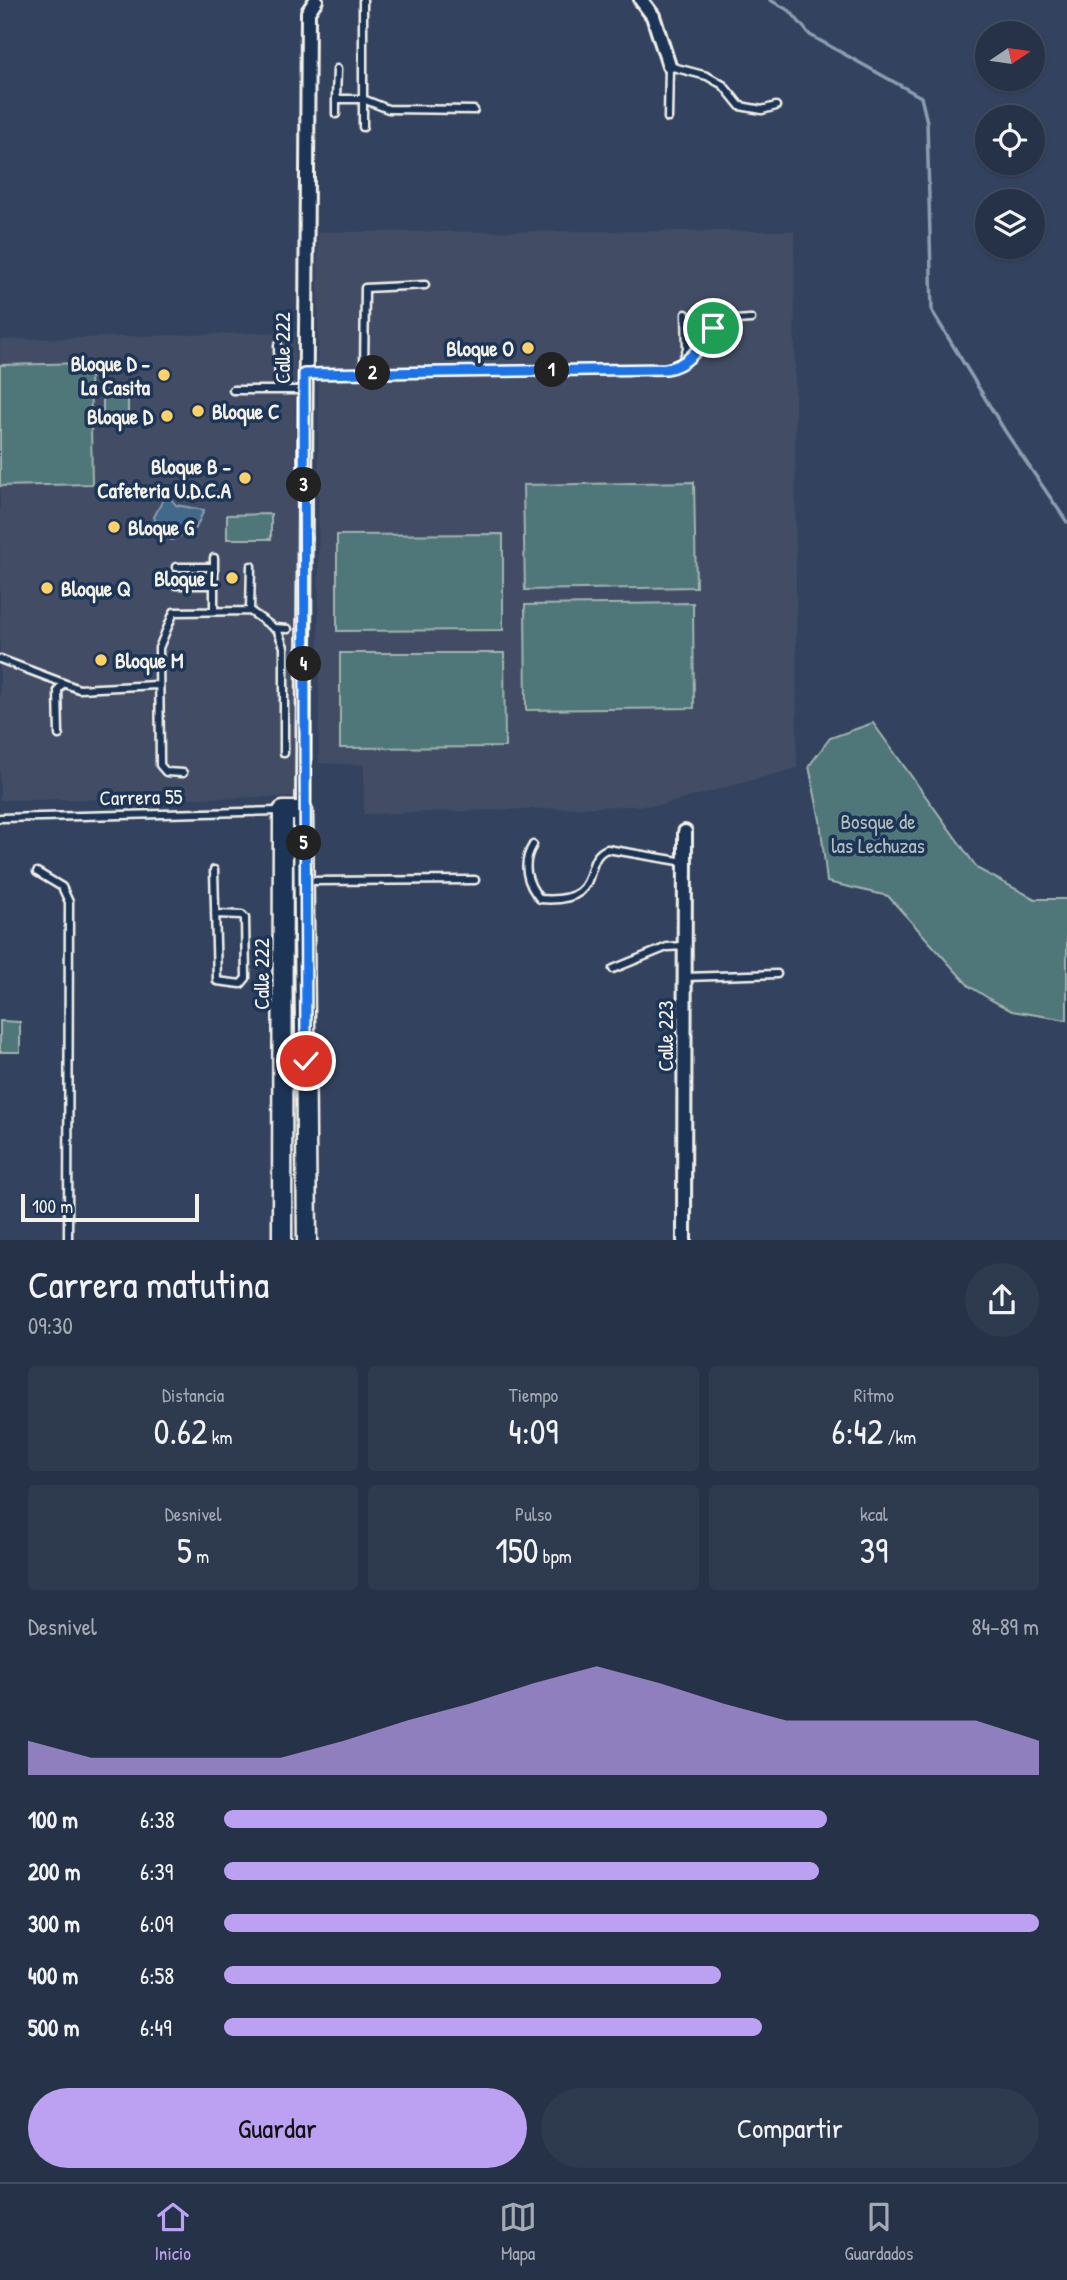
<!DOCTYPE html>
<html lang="es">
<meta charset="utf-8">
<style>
:root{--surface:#263247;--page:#2e3a4e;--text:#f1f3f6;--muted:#a4aab4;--line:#424d60;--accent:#bca0f2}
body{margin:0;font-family:"Patrick Hand",sans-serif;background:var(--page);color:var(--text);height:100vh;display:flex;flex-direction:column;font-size:26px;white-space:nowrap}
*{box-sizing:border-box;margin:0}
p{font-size:23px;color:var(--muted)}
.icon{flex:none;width:38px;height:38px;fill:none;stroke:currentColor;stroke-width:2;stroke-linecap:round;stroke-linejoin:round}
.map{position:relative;height:1240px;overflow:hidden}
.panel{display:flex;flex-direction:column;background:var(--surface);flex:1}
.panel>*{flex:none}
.needle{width:46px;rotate:77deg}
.fabs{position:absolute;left:975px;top:21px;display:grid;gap:14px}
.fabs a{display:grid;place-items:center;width:70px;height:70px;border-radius:50%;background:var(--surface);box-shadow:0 2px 5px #0004,0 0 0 2px var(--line);font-size:35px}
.scale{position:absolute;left:21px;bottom:18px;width:178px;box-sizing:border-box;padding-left:7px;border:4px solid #f4f1e8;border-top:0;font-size:19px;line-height:24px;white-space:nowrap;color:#f4f1e8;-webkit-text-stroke:5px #1d3557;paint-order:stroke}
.pin{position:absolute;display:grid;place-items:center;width:60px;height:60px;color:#fff;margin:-30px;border:4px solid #fff;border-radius:50%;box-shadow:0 2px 7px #0007}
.km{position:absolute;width:35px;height:35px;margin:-18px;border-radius:50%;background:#222;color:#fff;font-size:19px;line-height:35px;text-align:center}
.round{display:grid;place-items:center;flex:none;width:74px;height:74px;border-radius:37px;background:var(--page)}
.summary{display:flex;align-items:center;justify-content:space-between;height:119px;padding:0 28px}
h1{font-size:38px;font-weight:600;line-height:52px}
.stats{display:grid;grid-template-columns:repeat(3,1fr);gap:10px;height:119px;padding:7px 28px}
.stats div{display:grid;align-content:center;border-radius:7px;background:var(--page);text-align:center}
.stats b{font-size:35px;font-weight:600}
.stats small{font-size:19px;font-weight:400}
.stats p{font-size:19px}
.chart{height:196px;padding:14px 28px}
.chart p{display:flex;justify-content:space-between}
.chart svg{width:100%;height:126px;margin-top:7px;fill:var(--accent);opacity:.7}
.action{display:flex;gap:14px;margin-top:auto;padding:14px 28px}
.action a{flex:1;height:80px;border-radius:42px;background:var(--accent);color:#111;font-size:28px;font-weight:600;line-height:80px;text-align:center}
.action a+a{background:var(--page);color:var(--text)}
ul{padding:0 28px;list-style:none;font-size:23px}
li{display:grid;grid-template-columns:112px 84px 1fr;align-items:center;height:52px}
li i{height:18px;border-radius:9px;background:var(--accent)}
.tabs{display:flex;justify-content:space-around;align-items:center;height:98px;border-top:2px solid var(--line);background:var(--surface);font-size:19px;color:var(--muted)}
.tabs a{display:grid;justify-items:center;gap:4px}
.tabs .selected{color:var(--accent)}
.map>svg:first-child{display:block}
.built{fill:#424d65}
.green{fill:#4f7679;stroke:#a2b4b0;stroke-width:2}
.water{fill:#43678a;stroke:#8a9eb0;stroke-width:2}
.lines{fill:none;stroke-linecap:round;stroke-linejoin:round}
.stream{stroke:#8a9eb0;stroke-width:3.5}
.lane-casing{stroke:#f4f1e8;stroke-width:11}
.street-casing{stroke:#f4f1e8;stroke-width:18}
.secondary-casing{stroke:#f4f1e8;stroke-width:23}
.lane{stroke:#1d3557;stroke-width:6}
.street{stroke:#1d3557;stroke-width:12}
.secondary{stroke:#1d3557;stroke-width:18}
.route-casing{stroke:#fff;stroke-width:14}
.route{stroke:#1a73e8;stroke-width:9}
.poi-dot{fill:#ffd166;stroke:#1d3557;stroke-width:2.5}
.labels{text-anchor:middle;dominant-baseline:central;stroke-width:7;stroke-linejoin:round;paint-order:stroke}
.street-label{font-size:21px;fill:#f4f1e8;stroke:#1d3557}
.poi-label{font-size:21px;font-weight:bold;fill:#f4f1e8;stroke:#1d3557;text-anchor:end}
.park-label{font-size:21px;fill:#b2c0bc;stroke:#1d3557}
</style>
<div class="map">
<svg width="1067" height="1241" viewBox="0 0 1067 1241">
<rect width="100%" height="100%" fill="#33435f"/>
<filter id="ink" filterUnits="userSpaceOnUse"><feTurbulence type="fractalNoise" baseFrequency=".0143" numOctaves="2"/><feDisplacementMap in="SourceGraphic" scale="14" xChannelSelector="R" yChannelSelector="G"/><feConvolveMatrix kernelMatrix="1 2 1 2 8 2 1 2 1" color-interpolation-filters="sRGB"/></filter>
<g filter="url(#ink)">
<path class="built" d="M794 231 797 768 661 805 364 814V765L319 763 318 232Z
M295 332 296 797 0 800V340Z"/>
<path class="green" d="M90 363 92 484 0 486V365Z
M103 385H128V420L103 421Z
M694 482 696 587 525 590 523 485Z
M271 514V539H227V515Z
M503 534V630L337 631V535Z
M693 603 694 708 526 710 525 605Z
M340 653H504L505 747 340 748Z
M873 723 978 869 1035 899H1067V1020L1012 1011 993 1001 969 986 888 896 827 882 820 820 809 766 830 738Z
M0 1021 20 1022V1052H0Z"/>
<path class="water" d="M168 495 176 505 204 510 196 528 172 540 161 536 154 517 165 496Z"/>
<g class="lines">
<path class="stream" d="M770 0 790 11 810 35 921 97 927 122 932 311 1005 431 1067 522"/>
<defs>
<path id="lane" d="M363 0V99L388 109 474 110
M336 99 337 69
M336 114V99H363V127
M668 118 669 66 707 76 723 85 740 106 762 110 776 106
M278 345 279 390
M682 362 687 349 686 314
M364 373 365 288 425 285
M306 374 666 369 690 358 719 321 751 319
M233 390H304
M176 567H214
M176 585H214
M214 610V558
M250 611 251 566
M277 629 284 647V753
M0 659 79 689 157 685
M59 735 58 690 63 683
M183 773 166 772 160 765 159 648 174 612 250 611 274 628 288 629
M0 818 281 811
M533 845C521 864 527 884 540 899 607 904 579 860 607 849L685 862
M214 870 217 981 241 984 246 978 245 918 242 915 215 914
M37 872 62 887 69 902 68 1241
M307 881 475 880
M613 969 667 947 684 946
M685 977 777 974"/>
<path id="street" d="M641 0 653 16 669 66
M303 811 308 12 316 0
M684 1241 685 832"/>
<path id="secondary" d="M282 1241 283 811H303L307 1241"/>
</defs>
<use href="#lane" class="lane-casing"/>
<use href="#street" class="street-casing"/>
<use href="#secondary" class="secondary-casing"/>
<use href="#lane" class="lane"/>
<use href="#street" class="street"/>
<use href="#secondary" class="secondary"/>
</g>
</g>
<g class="lines" filter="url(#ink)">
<defs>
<path id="route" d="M306 1061 304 374 666 369C690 365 700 346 713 328"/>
</defs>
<use href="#route" class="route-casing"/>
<use href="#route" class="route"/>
</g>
<g class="poi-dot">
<circle cx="528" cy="348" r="7"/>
<circle cx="164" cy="375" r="7"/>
<circle cx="198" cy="411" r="7"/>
<circle cx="167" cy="416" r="7"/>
<circle cx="245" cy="478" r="7"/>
<circle cx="114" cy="527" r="7"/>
<circle cx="232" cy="578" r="7"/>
<circle cx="47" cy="588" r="7"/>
<circle cx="101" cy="660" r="7"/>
</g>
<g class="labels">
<g class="street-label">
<text transform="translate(282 348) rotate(-90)">Calle 222</text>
<text transform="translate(141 797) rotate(-1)">Carrera 55</text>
<text transform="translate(261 974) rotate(-90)">Calle 222</text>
<text transform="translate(665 1036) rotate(-90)">Calle 223</text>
</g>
<g class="poi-label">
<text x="514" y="348">Bloque O</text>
<text x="150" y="363">Bloque D -<tspan x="150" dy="24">La Casita</tspan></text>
<text x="212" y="411" text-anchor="start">Bloque C</text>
<text x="153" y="416">Bloque D</text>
<text x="231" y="466">Bloque B -<tspan x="231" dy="24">Cafeteria U.D.C.A</tspan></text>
<text x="128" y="527" text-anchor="start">Bloque G</text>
<text x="218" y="578">Bloque L</text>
<text x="61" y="588" text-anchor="start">Bloque Q</text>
<text x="115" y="660" text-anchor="start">Bloque M</text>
</g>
<g class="park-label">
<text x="878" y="821">Bosque de<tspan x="878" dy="24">las Lechuzas</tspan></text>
</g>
</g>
</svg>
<div class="fabs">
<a><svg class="needle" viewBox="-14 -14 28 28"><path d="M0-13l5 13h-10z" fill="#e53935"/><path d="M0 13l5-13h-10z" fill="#a4aab4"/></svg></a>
<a><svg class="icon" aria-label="locate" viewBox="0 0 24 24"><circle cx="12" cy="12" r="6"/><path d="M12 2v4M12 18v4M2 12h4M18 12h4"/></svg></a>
<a><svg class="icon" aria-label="layers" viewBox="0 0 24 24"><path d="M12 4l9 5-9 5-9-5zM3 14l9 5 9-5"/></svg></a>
</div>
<div class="scale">100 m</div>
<div class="pin" style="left:713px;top:328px;background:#1e9e55"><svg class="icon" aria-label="arrive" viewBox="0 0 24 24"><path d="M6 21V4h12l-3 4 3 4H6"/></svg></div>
<div class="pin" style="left:306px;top:1061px;background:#d93025"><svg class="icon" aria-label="check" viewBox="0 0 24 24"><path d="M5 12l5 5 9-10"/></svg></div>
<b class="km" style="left:552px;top:370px">1</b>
<b class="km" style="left:373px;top:373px">2</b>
<b class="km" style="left:304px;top:485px">3</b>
<b class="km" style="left:304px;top:664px">4</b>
<b class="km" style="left:304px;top:843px">5</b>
</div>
<section class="panel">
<div class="summary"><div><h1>Carrera matutina</h1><p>09:30</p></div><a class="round"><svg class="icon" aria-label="share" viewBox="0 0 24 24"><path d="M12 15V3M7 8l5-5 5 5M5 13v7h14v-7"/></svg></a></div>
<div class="stats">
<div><p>Distancia</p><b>0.62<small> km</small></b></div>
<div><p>Tiempo</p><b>4:09</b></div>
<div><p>Ritmo</p><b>6:42<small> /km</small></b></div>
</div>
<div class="stats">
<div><p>Desnivel</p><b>5<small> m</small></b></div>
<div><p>Pulso</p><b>150<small> bpm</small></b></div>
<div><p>kcal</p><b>39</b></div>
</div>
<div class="chart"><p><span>Desnivel</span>84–89 m</p>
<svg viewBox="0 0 160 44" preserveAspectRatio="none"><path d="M0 44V32L10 38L20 38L30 38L40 38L50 32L60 25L70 19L80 12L90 6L100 12L110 19L120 25L130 25L140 25L150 25L160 32V44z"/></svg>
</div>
<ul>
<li><b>100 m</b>6:38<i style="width:74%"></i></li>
<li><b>200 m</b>6:39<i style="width:73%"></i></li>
<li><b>300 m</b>6:09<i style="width:100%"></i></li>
<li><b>400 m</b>6:58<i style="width:61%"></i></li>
<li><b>500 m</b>6:49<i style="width:66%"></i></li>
</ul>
<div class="action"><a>Guardar</a><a>Compartir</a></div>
</section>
<nav class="tabs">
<a class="selected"><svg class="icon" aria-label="home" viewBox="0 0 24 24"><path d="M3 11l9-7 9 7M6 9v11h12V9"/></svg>Inicio</a>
<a><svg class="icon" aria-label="map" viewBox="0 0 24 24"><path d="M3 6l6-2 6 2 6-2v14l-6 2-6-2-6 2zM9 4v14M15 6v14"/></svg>Mapa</a>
<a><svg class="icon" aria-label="saved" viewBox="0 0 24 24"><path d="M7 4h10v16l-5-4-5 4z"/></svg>Guardados</a>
</nav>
